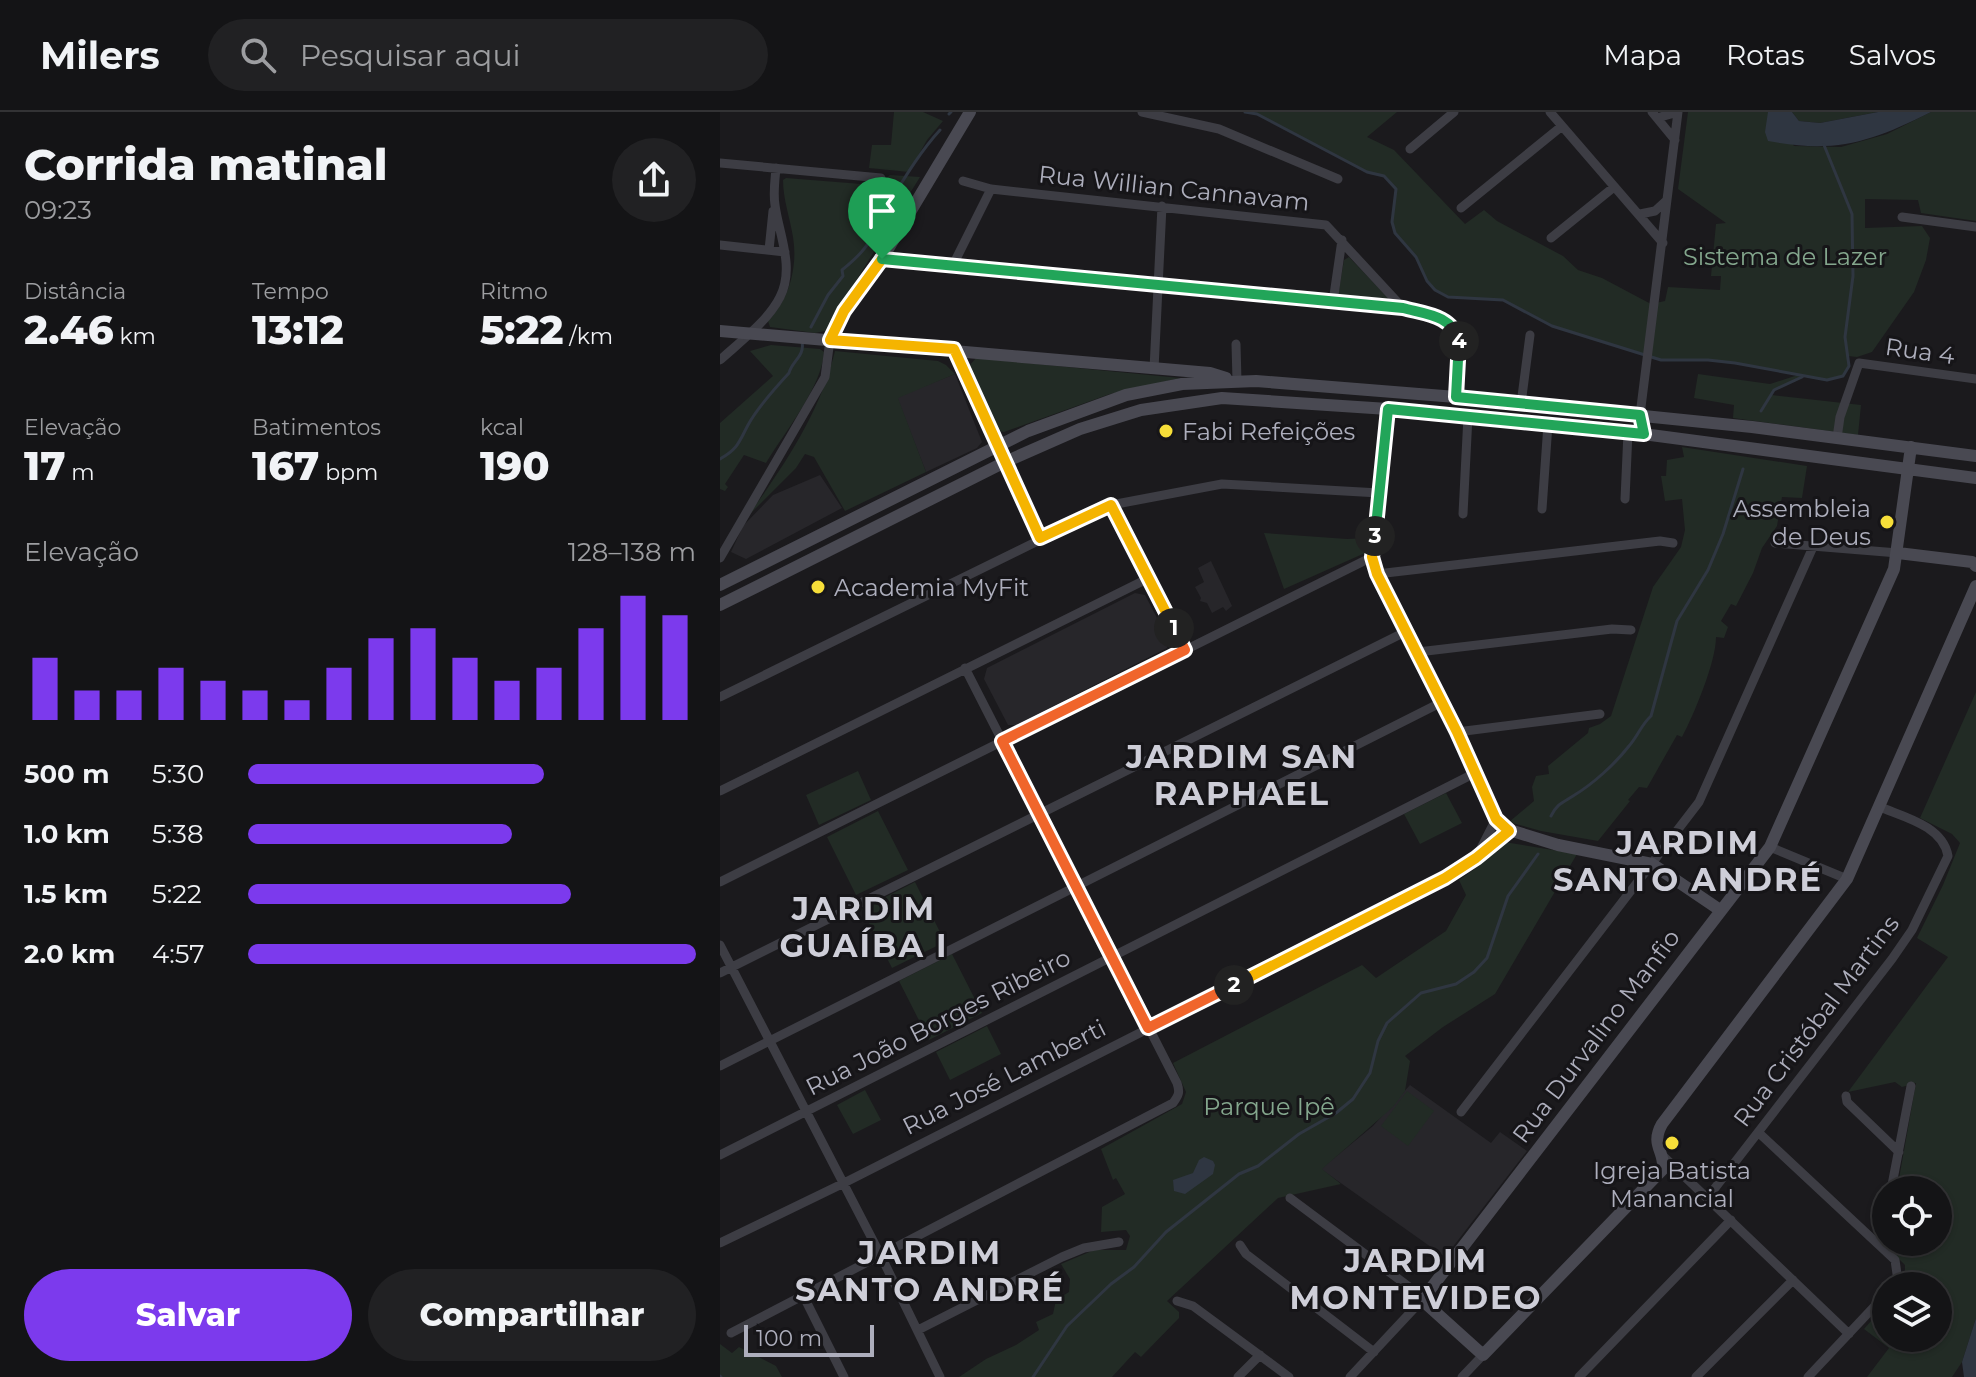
<!DOCTYPE html>
<html lang="pt">
<meta charset="utf-8">
<style>
:root{--surface:#141416;--page:#212123;--text:#f1f3f6;--muted:#9d9ea1;--line:#333335;--accent:#7c3aed}
body{margin:0;font-family:Montserrat,sans-serif;background:var(--page);color:var(--text);height:100vh;display:flex;flex-direction:column;font-size:30px;white-space:nowrap}
*{box-sizing:border-box;margin:0}
p{font-size:26px;color:var(--muted)}
.icon{flex:none;width:44px;height:44px;fill:none;stroke:currentColor;stroke-width:2;stroke-linecap:round;stroke-linejoin:round}
.map{position:relative;flex:1;overflow:hidden}
.panel{display:flex;flex-direction:column;background:var(--surface);width:720px}
.panel>*{flex:none}
.fabs{position:absolute;left:1152px;top:1064px;display:grid;gap:16px}
.fabs a{display:grid;place-items:center;width:80px;height:80px;border-radius:50%;background:var(--surface);box-shadow:0 2px 6px #0004,0 0 0 2px var(--line);font-size:40px}
.scale{position:absolute;left:24px;bottom:20px;width:130px;box-sizing:border-box;padding-left:8px;border:4px solid #adaebc;border-top:0;font-size:22px;line-height:28px;white-space:nowrap;color:#adaebc;-webkit-text-stroke:6px #161518;paint-order:stroke}
.pin{position:absolute;display:grid;place-items:center;width:68px;height:68px;color:#fff;margin:-82px -34px;border-radius:50% 50% 50% 0;rotate:-45deg;box-shadow:0 0 8px #0007}
.pin .icon{rotate:45deg}
.km{position:absolute;width:40px;height:40px;margin:-20px;border-radius:50%;background:#222;color:#fff;font-size:22px;line-height:40px;text-align:center}
.round{display:grid;place-items:center;flex:none;width:84px;height:84px;border-radius:42px;background:var(--page)}
.head{display:flex;align-items:center;justify-content:space-between;height:136px;padding:0 24px}
h1{font-size:44px;font-weight:800;line-height:60px}
.metrics{display:grid;grid-template-columns:repeat(3,1fr);gap:12px;height:136px;padding:8px 24px}
.metrics div{display:grid;align-content:center}
.metrics b{font-size:40px;font-weight:800}
.metrics small{font-size:22px;font-weight:400}
.metrics p{font-size:22px}
.chart{height:224px;padding:16px 24px}
.chart p{display:flex;justify-content:space-between}
.chart svg{width:100%;height:144px;margin-top:8px;stroke:var(--accent);stroke-width:6}
.button{display:flex;gap:16px;margin-top:auto;padding:16px 24px}
.button a{flex:1;height:92px;border-radius:48px;background:var(--accent);color:#fff;font-size:32px;font-weight:800;line-height:92px;text-align:center}
.button a+a{background:var(--page);color:var(--text)}
ul{padding:0 24px;list-style:none;font-size:26px}
li{display:grid;grid-template-columns:128px 96px 1fr;align-items:center;height:60px}
li i{height:20px;border-radius:10px;background:var(--accent)}
header{display:flex;align-items:center;gap:48px;box-sizing:border-box;height:112px;padding:0 40px;background:var(--surface);border-bottom:2px solid var(--line)}
header strong{font-size:38px}
nav{display:flex;gap:44px;margin-inline-start:auto;font-size:28px}
.search{width:560px;height:72px;background:var(--page);display:flex;align-items:center;gap:20px;box-sizing:border-box;padding:0 28px;border-radius:44px;color:var(--muted);font-size:30px}
main{display:flex;flex:1;min-height:0}
.map>svg:first-child{display:block}
.built{fill:#27262a}
.green{fill:#222b25}
.water{fill:#2f3641}
.lines{fill:none;stroke-linecap:round;stroke-linejoin:round}
.stream{stroke:#2f3641;stroke-width:3}
.street{stroke:#3d3d44;stroke-width:9}
.secondary{stroke:#494952;stroke-width:12}
.split-1-casing{stroke:#fff;stroke-width:16}
.split-2-casing{stroke:#fff;stroke-width:16}
.split-3-casing{stroke:#fff;stroke-width:16}
.split-4-casing{stroke:#fff;stroke-width:16}
.split-5-casing{stroke:#fff;stroke-width:16}
.split-1{stroke:#f5b400;stroke-width:10}
.split-2{stroke:#f0652b;stroke-width:10}
.split-3{stroke:#f5b400;stroke-width:10}
.split-4{stroke:#22a559;stroke-width:10}
.split-5{stroke:#22a559;stroke-width:10}
.poi-dot{fill:#f6de39;stroke:#161518;stroke-width:3}
.labels{text-anchor:middle;dominant-baseline:central;stroke-width:6;stroke-linejoin:round;paint-order:stroke}
.street-label{font-size:24px;fill:#adaebc;stroke:#161518}
.park-label{font-size:24px;fill:#84a78d;stroke:#161518}
.poi-label{font-size:24px;fill:#adaebc;stroke:#161518;text-anchor:start}
.district-label{font-size:32px;font-weight:bold;letter-spacing:2px;fill:#ceced8;stroke:#161518}
</style>
<header>
<strong>Milers</strong>
<div class="search"><svg class="icon" aria-label="search" viewBox="0 0 24 24"><circle cx="10" cy="10" r="6"/><path d="M15 15l6 6"/></svg>Pesquisar aqui</div>
<nav><a>Mapa</a><a>Rotas</a><a>Salvos</a></nav>
</header>
<main>
<section class="panel">
<div class="head"><div><h1>Corrida matinal</h1><p>09:23</p></div><a class="round"><svg class="icon" aria-label="share" viewBox="0 0 24 24"><path d="M12 15V3M7 8l5-5 5 5M5 13v7h14v-7"/></svg></a></div>
<div class="metrics">
<div><p>Distância</p><b>2.46<small> km</small></b></div>
<div><p>Tempo</p><b>13:12</b></div>
<div><p>Ritmo</p><b>5:22<small> /km</small></b></div>
</div>
<div class="metrics">
<div><p>Elevação</p><b>17<small> m</small></b></div>
<div><p>Batimentos</p><b>167<small> bpm</small></b></div>
<div><p>kcal</p><b>190</b></div>
</div>
<div class="chart"><p><span>Elevação</span>128–138 m</p>
<svg viewBox="0 0 160 44" preserveAspectRatio="none"><path d="M5 44V25M15 44V35M25 44V35M35 44V28M45 44V32M55 44V35M65 44V38M75 44V28M85 44V19M95 44V16M105 44V25M115 44V32M125 44V28M135 44V16M145 44V6M155 44V12"/></svg>
</div>
<ul>
<li><b>500 m</b>5:30<i style="width:66%"></i></li>
<li><b>1.0 km</b>5:38<i style="width:59%"></i></li>
<li><b>1.5 km</b>5:22<i style="width:72%"></i></li>
<li><b>2.0 km</b>4:57<i style="width:100%"></i></li>
</ul>
<div class="button"><a>Salvar</a><a>Compartilhar</a></div>
</section>
<div class="map">
<svg width="1256" height="1265" viewBox="0 0 1256 1265">
<rect width="100%" height="100%" fill="#1b1a1d"/>
<path class="built" d="M235 262 262 330 257 336 206 360 177 285Z
M100 363 122 396 26 447 11 440 23 414 53 383Z
M491 449 512 494 506 499 503 495 492 501 487 491 480 489 481 486 475 475 484 470 478 456Z
M415 481 425 483 448 527 447 536 296 613H288L264 567 267 556Z
M690 973 771 1031 780 1020 807 1039 725 1145 601 1057 653 1014Z"/>
<path class="green" d="M174 0H203L223 9 207 28 189 60 149 56 152 33H171Z
M525 0H677L647 25 674 38 745 112 764 98 777 109 843 144 858 158 882 166 931 192 945 189 948 175 1000 178 1001 164H991L996 112 1006 111 958 77 968 0H1048L1074 34 1121 35 1167 22 1211 0H1256V109L1201 101 1198 88 1145 87V116L1202 114 1210 126 1206 148 1194 180 1152 240 1137 245 1128 244 1129 254 1123 264 1107 268 1015 251 988 248H941L832 214 783 188 728 185 715 178 707 169 696 145 675 121 672 110 676 77 664 64 647 60 537 2Z
M1072 0H1158L1100 11 1079 9Z
M170 63 200 65 105 219 95 221 50 215 48 209C69 188 78 155 73 125 70 106 63 87 63 68L66 66 154 73 160 72Z
M629 145 671 189 622 186 618 184 624 148Z
M51 233 100 237 104 240C102 275 64 321 46 351L24 343 5 372 8 375 5 379 0 377V311L53 264 30 239Z
M115 239 218 249 226 253 235 262 178 286 206 360 125 399 94 345 85 342 76 356 28 404C65 352 100 301 115 239Z
M256 246 460 266 390 282 284 320 278 319 273 313 248 255Z
M978 262 1050 272 1078 263 1080 265 1054 278 1052 283 1141 293 1138 323 1013 306 1014 293 974 286Z
M962 335 1087 354 1082 386 1062 385 1057 414 1042 436 1033 461 1016 494 1011 492 1001 509 1008 515 1004 526 996 525C996 550 974 602 962 625L957 623 927 676 919 675 908 688 910 689 878 729 821 719 789 710 814 689 812 675 816 664 829 662 828 654 868 621 869 616 880 612 891 604 933 475 961 435 965 418 962 387 945 389 941 364H946L947 348 964 345Z
M544 421 627 427 650 426 645 441 564 477Z
M1256 580V1206L1242 1250 1232 1265H1147L1169 1236 1144 1217 1166 1192V1226H1218V1174H1182L1185 1169V1153L1167 1135 1168 1130H1218V1078H1177L1196 971 1182 975 1175 970 1128 980 1228 845 1197 826 1223 773 1240 731 1232 722 1200 706Z
M138 659 151 688 99 713 86 683Z
M726 681 742 711 700 732 684 702Z
M158 699 188 758 136 783 107 725Z
M784 730 857 742 775 882 723 915 685 944 690 949 685 979 673 995 602 1057 621 1072 558 1086 447 1189 459 1200V1206L421 1245 415 1240 392 1265H239L266 1247 296 1233 319 1218 316 1210 333 1202 336 1188 349 1180 350 1167 341 1152 374 1138H406L410 1124 406 1118 381 1120 382 1095 405 1082 396 1066 393 1068 381 1037 462 992 466 980 453 951 642 853 656 866 726 819 746 783 739 768 759 754 773 737Z
M195 770 225 830 172 856 142 797Z
M232 842 262 901 209 928 179 869Z
M267 914 281 942 230 968 216 940Z
M145 978 161 1008 133 1022 117 993Z
M687 979 714 999 688 1034 661 1014Z
M0 1232 12 1241 19 1235 56 1254 62 1265H0Z"/>
<path class="water" d="M1048 0H1072L1079 9 1100 11 1158 0H1211C1151 30 1116 42 1048 29L1045 20Z
M484 1045 493 1049 495 1053 493 1062 465 1082 454 1079 453 1068 473 1061 479 1048Z
M1256 1206V1265H1244L1242 1250Z"/>
<g class="lines">
<path class="stream" d="M525 0 537 2 647 60 664 64 676 77 672 110 675 121 696 145 707 169 715 178 728 185 783 188 832 214 941 248H988L1015 251 1107 268 1123 264 1129 254 1125 225 1133 164 1132 102 1104 33
M229 2 231 0
M91 215 108 183 123 164 122 158C138 145 148 135 157 116 160 110 161 104 164 99 181 72 198 42 220 18
M1041 299 1054 278 1082 265
M0 347C18 337 19 330 28 313 36 298 57 274 69 261 72 249 85 244 82 230
M831 704C837 692 842 691 853 684 873 672 895 652 909 634 918 624 921 613 931 604L957 509 988 458 1003 422 1023 357
M0 1264 1 1265
M313 1265 347 1214 391 1172 414 1155 446 1120 519 1062 538 1054 579 1022 616 1001 633 987 650 961 658 929 667 911 701 881 736 872 754 860 767 846 788 784 818 742"/>
<path class="street" d="M422 0 499 17 618 67
M830 0 943 131
M932 0 955 28
M690 37 734 0
M0 51 161 66
M243 69 271 77 606 113 683 196
M741 96 842 14
M920 102 935 99 947 88
M1182 105 1256 115
M831 126 894 75
M0 133 65 140
M49 138 53 99
M162 147 683 196C696 200 714 202 726 208 750 221 738 264 736 285
M232 155 271 77
M613 190 622 128
M516 232 517 269
M0 248C20 230 48 209 60 185 75 155 59 123 55 93 53 81 55 68 56 56
M434 257 442 94
M801 292 810 223
M920 303 958 0 937 6
M1117 326 1120 305 1139 251 1256 267
M905 387 908 320
M391 393 465 538
M822 397 828 312
M743 402 748 304
M1055 431 1178 441
M0 446 105 265 110 228
M657 462 940 429 953 431
M698 540 892 517 911 518
M0 585 391 393 502 372 659 381
M737 620 880 602
M0 679 429 466
M1050 735 1127 767
M759 740 776 707
M0 770 652 445
M0 833 161 1144 220 1265
M0 861 687 519
M0 954 722 590
M1126 984 1127 990 1179 1040
M741 1000 979 690 1093 435
M1039 1021 1175 1148 1178 1169 1174 1174
M941 1042 1129 1222
M0 1043 755 661
M1171 1078 1191 974
M988 1085 1172 847 1192 818 1228 744C1223 714 1184 705 1160 695
M570 1086 696 1180 702 1188 630 1265
M0 1131 124 1071 725 766 756 746 789 719
M520 1133 526 1142 654 1240
M1160 1134 1166 1103
M83 1183 124 1265
M457 1189 473 1194 569 1265
M198 1218 342 1145 364 1136 399 1130
M11 1221 453 991C459 983 460 980 457 971L245 556
M518 1265 540 1243
M742 1265 763 1243
M859 1265 1011 1108
M976 1265 1073 1168
M1088 1265 1166 1182"/>
<path class="secondary" d="M0 219 490 261 506 266
M110 228 124 199 162 147 250 0
M234 237 320 426
M668 297 652 445 657 462 737 620 776 707 783 716 838 733 932 752 1000 798
M1191 335 1174 457 1050 735 702 1188 763 1243 943 1057C945 1039 930 1033 942 1012L1127 767 1256 474
M1178 441 1252 450 1256 454
M0 473 308 319 406 283 462 272 536 269 736 285 1032 315 1256 344
M0 493 285 350 360 317 421 298 502 286 668 297 908 320 1256 366"/>
</g>
<g class="lines">
<defs>
<path id="split-1" d="M162 147 124 199 110 228 234 237 320 426 391 393 454 516"/>
<path id="split-2" d="M454 516 465 538 282 629 428 916 514 873"/>
<path id="split-3" d="M514 873 725 766 756 746 789 719 776 707 737 620 657 462 652 445 655 424"/>
<path id="split-4" d="M655 424 668 297 924 322 920 303 736 285 739 229"/>
<path id="split-5" d="M162 147 683 196C705 202 732 203 739 229"/>
</defs>
<use href="#split-1" class="split-1-casing"/>
<use href="#split-2" class="split-2-casing"/>
<use href="#split-3" class="split-3-casing"/>
<use href="#split-4" class="split-4-casing"/>
<use href="#split-5" class="split-5-casing"/>
<use href="#split-1" class="split-1"/>
<use href="#split-2" class="split-2"/>
<use href="#split-3" class="split-3"/>
<use href="#split-4" class="split-4"/>
<use href="#split-5" class="split-5"/>
</g>
<g class="poi-dot">
<circle cx="446" cy="319" r="8"/>
<circle cx="1167" cy="410" r="8"/>
<circle cx="98" cy="475" r="8"/>
<circle cx="952" cy="1031" r="8"/>
</g>
<g class="labels">
<g class="street-label">
<text transform="translate(454 76) rotate(6)">Rua Willian Cannavam</text>
<text transform="translate(1200 239) rotate(8)">Rua 4</text>
<text transform="translate(1096 909) rotate(-53)">Rua Cristóbal Martins</text>
<text transform="translate(218 910) rotate(-27)">Rua João Borges Ribeiro</text>
<text transform="translate(876 924) rotate(-53)">Rua Durvalino Manfio</text>
<text transform="translate(284 965) rotate(-27)">Rua José Lamberti</text>
</g>
<g class="park-label">
<text x="1065" y="144">Sistema de Lazer</text>
<text x="549" y="994">Parque Ipê</text>
</g>
<g class="poi-label">
<text x="462" y="319">Fabi Refeições</text>
<text x="1151" y="396" text-anchor="end">Assembleia<tspan x="1151" dy="28">de Deus</tspan></text>
<text x="114" y="475">Academia MyFit</text>
<text x="952" y="1058" text-anchor="middle">Igreja Batista<tspan x="952" dy="28">Manancial</tspan></text>
</g>
<g class="district-label">
<text x="522" y="644">JARDIM SAN<tspan x="522" dy="37">RAPHAEL</tspan></text>
<text x="968" y="730">JARDIM<tspan x="968" dy="37">SANTO ANDRÉ</tspan></text>
<text x="144" y="796">JARDIM<tspan x="144" dy="37">GUAÍBA I</tspan></text>
<text x="210" y="1140">JARDIM<tspan x="210" dy="37">SANTO ANDRÉ</tspan></text>
<text x="696" y="1148">JARDIM<tspan x="696" dy="37">MONTEVIDEO</tspan></text>
</g>
</g>
</svg>
<div class="fabs">
<a><svg class="icon" aria-label="locate" viewBox="0 0 24 24"><circle cx="12" cy="12" r="6"/><path d="M12 2v4M12 18v4M2 12h4M18 12h4"/></svg></a>
<a><svg class="icon" aria-label="layers" viewBox="0 0 24 24"><path d="M12 4l9 5-9 5-9-5zM3 14l9 5 9-5"/></svg></a>
</div>
<div class="scale">100 m</div>
<div class="pin" style="left:162px;top:147px;background:#1e9e55"><svg class="icon" aria-label="arrive" viewBox="0 0 24 24"><path d="M6 21V4h12l-3 4 3 4H6"/></svg></div>
<b class="km" style="left:454px;top:516px">1</b>
<b class="km" style="left:514px;top:873px">2</b>
<b class="km" style="left:655px;top:424px">3</b>
<b class="km" style="left:739px;top:229px">4</b>
</div>
</main>
